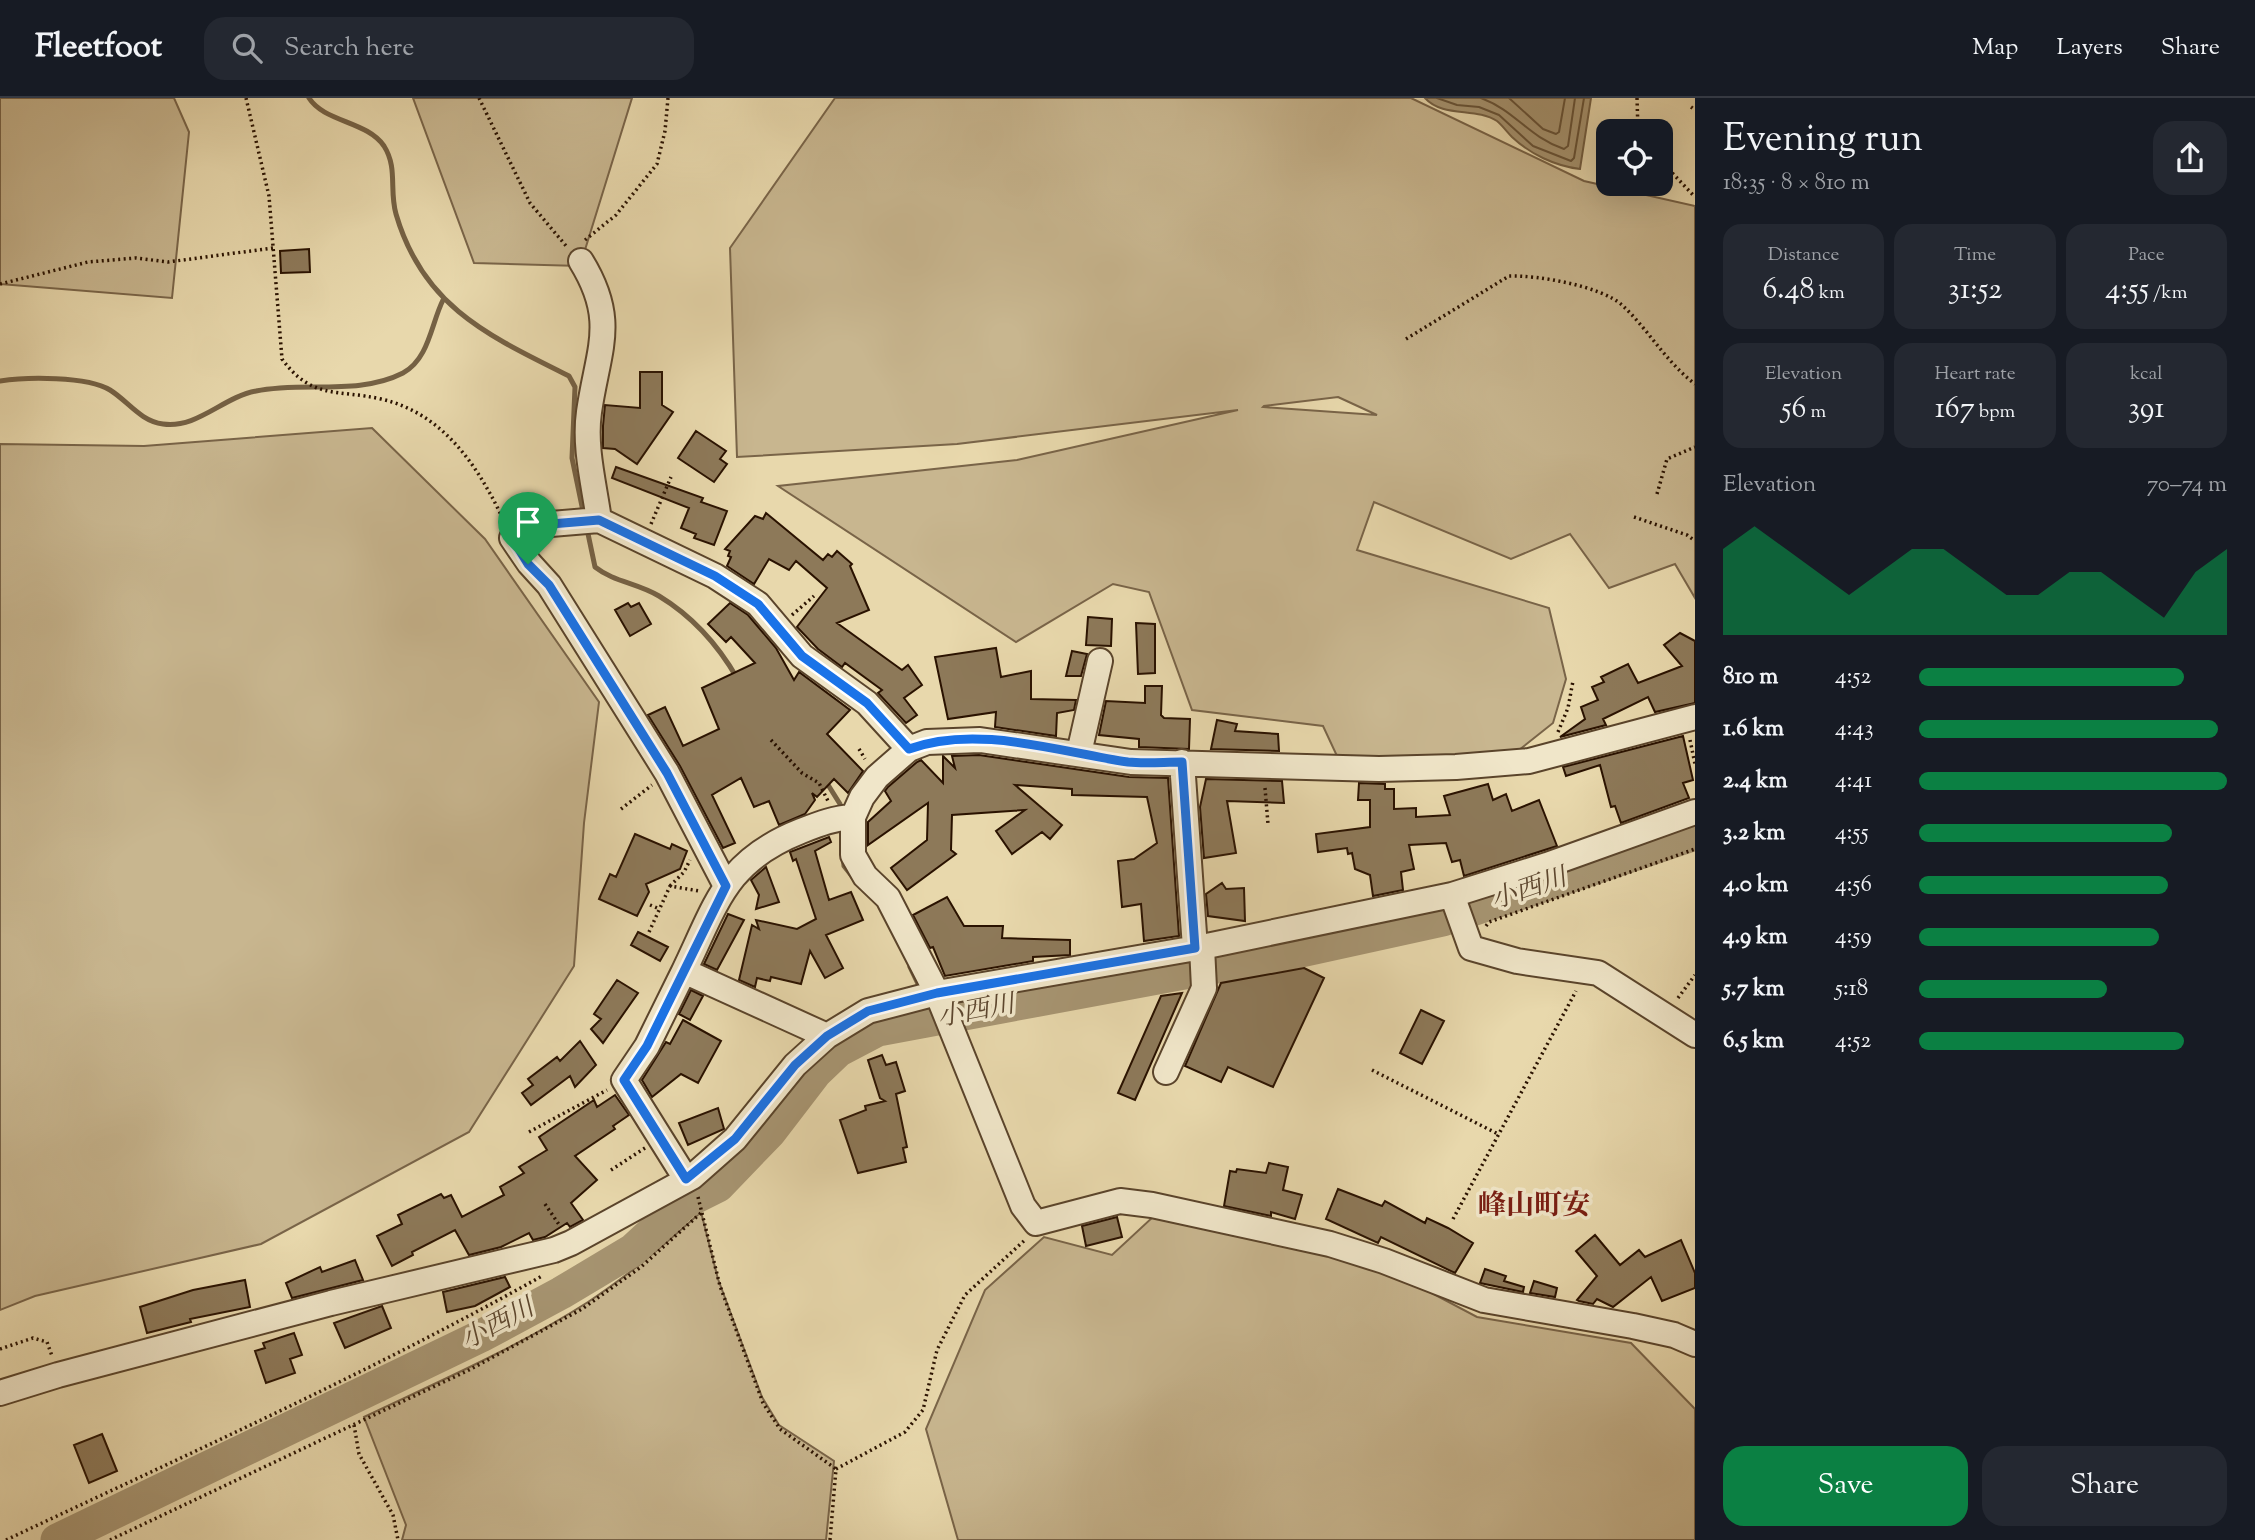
<!DOCTYPE html>
<meta charset="utf-8">
<style>
:root{--surface:#171b24;--page:#242831;--text:#f1f3f6;--muted:#9ea1a6;--line:#363941;--accent:#0b8043}
body{margin:0;font-family:"Sorts Mill Goudy","Noto Serif JP",serif;background:var(--page);color:var(--text);height:100vh;display:flex;flex-direction:column;font-size:26px;white-space:nowrap}
*{box-sizing:border-box;margin:0}
p{font-size:23px;color:var(--muted)}
.icon{flex:none;width:38px;height:38px;fill:none;stroke:currentColor;stroke-width:2;stroke-linecap:round;stroke-linejoin:round}
.map{position:relative;flex:1;overflow:hidden}
.side{display:flex;flex-direction:column;background:var(--surface);width:560px}
.side>*{flex:none}
.fabs{position:absolute;left:1596px;top:21px;display:grid;gap:14px}
.fabs a{display:grid;place-items:center;width:77px;height:77px;border-radius:14px;background:var(--surface);box-shadow:0 7px 28px #0002;font-size:35px}
.pin{position:absolute;display:grid;place-items:center;width:60px;height:60px;color:#fff;margin:-72px -30px;border-radius:50% 50% 50% 0;rotate:-45deg;box-shadow:0 0 7px #0007}
.pin .icon{rotate:45deg}
.round{display:grid;place-items:center;flex:none;width:74px;height:74px;border-radius:21px;background:var(--page)}
.headline{display:flex;align-items:center;justify-content:space-between;height:119px;padding:0 28px}
h1{font-size:38px;font-weight:600;line-height:52px}
.stats{display:grid;grid-template-columns:repeat(3,1fr);gap:10px;height:119px;padding:7px 28px}
.stats div{display:grid;align-content:center;border-radius:18px;background:var(--page);text-align:center}
.stats b{font-size:30px;font-weight:600}
.stats small{font-size:19px;font-weight:400}
.stats p{font-size:19px}
.chart{height:196px;padding:14px 28px}
.chart p{display:flex;justify-content:space-between}
.chart svg{width:100%;height:126px;margin-top:7px;fill:var(--accent);opacity:.7}
.action{display:flex;gap:14px;margin-top:auto;padding:14px 28px}
.action a{flex:1;height:80px;border-radius:21px;background:var(--accent);color:#fff;font-size:28px;font-weight:600;line-height:80px;text-align:center}
.action a+a{background:var(--page);color:var(--text)}
ul{padding:0 28px;list-style:none;font-size:23px}
li{display:grid;grid-template-columns:112px 84px 1fr;align-items:center;height:52px}
li i{height:18px;border-radius:9px;background:var(--accent)}
header{display:flex;align-items:center;gap:42px;box-sizing:border-box;height:98px;padding:0 35px;background:var(--surface);border-bottom:2px solid var(--line)}
header strong{font-size:33px}
nav{display:flex;gap:38px;margin-inline-start:auto;font-size:24px}
.search{width:490px;height:63px;background:var(--page);display:flex;align-items:center;gap:18px;box-sizing:border-box;padding:0 24px;border-radius:21px;color:var(--muted);font-size:26px}
main{display:flex;flex:1;min-height:0}
.map>svg:first-child{display:block}
.green{fill:#c8b68f;stroke:#796448;stroke-width:2;fill-rule:evenodd}
.water{fill:#a79572;stroke:#756144;stroke-width:2}
.lines{fill:none;stroke-linecap:round;stroke-linejoin:round}
.shore{stroke:#685439;stroke-width:2}
.stream{stroke:#756144;stroke-width:5}
.river{stroke:#a79572;stroke-width:33}
.building{fill:#8d7959;stroke:#2a1200;stroke-width:2}
.minor-casing{stroke:#5a442b;stroke-width:28}
.path{stroke:#2a1200;stroke-width:3.5;stroke-dasharray:2 3.5;stroke-linecap:butt}
.minor{stroke:#f0e6c9;stroke-width:24}
.route-casing{stroke:#fff;stroke-width:14}
.route{stroke:#1a73e8;stroke-width:9}
.labels{text-anchor:middle;dominant-baseline:central;stroke-width:7;stroke-linejoin:round;paint-order:stroke}
.water-label{font-size:26px;font-style:italic;fill:#5c462e;stroke:#f0e6c9}
.quarter-label{font-size:28px;font-weight:bold;fill:#7a1f14;stroke:#f0e6c9}
</style>
<header>
<strong>Fleetfoot</strong>
<div class="search"><svg class="icon" aria-label="search" viewBox="0 0 24 24"><circle cx="10" cy="10" r="6"/><path d="M15 15l6 6"/></svg>Search here</div>
<nav><a>Map</a><a>Layers</a><a>Share</a></nav>
</header>
<main>
<div class="map">
<svg width="1695" height="1442" viewBox="0 0 1695 1442">
<rect width="100%" height="100%" fill="#e8d8ac"/>
<filter id="stains"><feTurbulence type="fractalNoise" baseFrequency=".00286" numOctaves="4"/><feColorMatrix values="0 0 0 0 .2 0 0 0 0 .09 0 0 0 0 .02 0 0 0 .5 -.17"/></filter>
<radialGradient id="worn" r=".72"><stop offset=".6" stop-color="#630" stop-opacity="0"/><stop offset="1" stop-color="#630" stop-opacity=".3"/></radialGradient>
<path class="green" d="M0 0H174L189 34 172 200 0 186Z
M413 0H632L580 168 474 165Z
M835 0H1411L1584 83 1695 108V500L1675 466 1609 490 1570 436 1511 461 1374 404 1357 452 1549 510 1566 581 1553 625 1519 652 1454 658H1337L1323 628 1192 612 1149 494 1113 486 1016 544 778 388 1017 362 1238 312 957 346 737 359 730 150ZM1338 299 1377 317 1263 309 1264 308Z
M372 330 485 441 599 604 584 725 574 868 469 1034 261 1146 35 1198 0 1212V346L144 348Z
M701 1114 718 1181 762 1299 779 1327 834 1363 826 1442H402L406 1427 364 1319C440 1283 518 1249 588 1204 629 1177 665 1146 701 1114Z
M1155 1117 1390 1173 1477 1219 1631 1245 1695 1311V1442H958L926 1331 985 1192 1044 1139 1112 1157Z"/>
<path class="water" d="M1425 0H1591L1580 71C1555 68 1530 56 1512 39 1507 34 1502 27 1497 23 1476 9 1443 20 1425 0Z"/>
<g class="lines">
<path class="shore" d="M1437 0 1457 7 1479 9 1499 17 1533 48 1571 63 1574 60 1584 0
M1481 0C1516 13 1527 38 1564 51L1568 48 1575 0
M1509 0 1543 31 1556 36 1559 34 1565 0"/>
<path class="stream" d="M309 0C324 24 367 23 384 48 398 70 389 92 396 116 423 209 489 238 569 278L575 289 572 360 584 418
M0 283C26 279 87 278 110 292 128 303 140 323 163 326 197 331 223 299 256 293 303 283 358 298 403 275 429 261 431 226 443 202
M587 431 595 469C614 484 638 485 659 498 692 518 718 547 737 580
M825 682 840 706 841 713
M843 758 844 768 855 782
M910 869 921 892
M926 904 934 921"/>
<path class="river" d="M57 1442 481 1238 561 1195 633 1152 684 1105 718 1088 770 1034 816 974 838 953 878 932 1297 854 1443 822 1695 736"/>
</g>
<path class="building" d="M309 151 310 174 281 175 280 153Z
M640 274H662V307L673 314 637 366 615 351 603 350V328L605 307 640 310Z
M696 333 726 353 720 361 727 366 714 384 678 360Z
M616 369 703 400 701 404 727 413 714 447 694 440 696 436 681 430 689 410 612 380Z
M766 415 823 462 828 456 832 459 837 453 852 466 850 468 869 512 837 525 902 572 908 567 922 587 904 600 917 617 906 625 878 595 882 592 845 565 842 569 818 551 797 529 827 490 796 463 789 472 769 461 754 486 727 468 731 459 728 458 730 453 725 451 755 418 763 421Z
M628 505 631 509 639 505 651 526 630 538 615 512Z
M730 505 748 517 776 550 794 582 799 574 850 612 827 636 863 673 848 695 834 681 817 699 812 695 815 702 805 716 779 727 769 703 754 709 741 680 712 697 735 745 723 750 680 668 648 617 665 609 683 648 719 631 702 590 755 565 731 539 726 544 708 526Z
M1088 519 1112 521 1111 548 1086 547Z
M1136 525 1155 526V575L1138 576Z
M1680 535 1695 543V605L1655 614 1648 599 1603 621 1606 627 1560 639 1585 621 1581 609 1598 602 1592 589 1604 584 1601 579 1628 566 1638 585 1682 568 1664 547Z
M996 550 1001 579 1031 573V601L1076 602 1074 612 1057 615 1056 638 995 629 996 614 948 621 935 559Z
M1072 553 1087 556 1081 578H1066Z
M1145 588H1162L1161 617 1164 620 1190 621 1189 651 1139 649V641L1099 637 1106 603 1145 605Z
M1217 622 1237 626 1235 633 1278 636 1279 653 1211 651Z
M1683 638 1693 682 1683 685 1689 700 1621 725 1615 708 1611 709 1600 667 1566 678 1563 669Z
M979 657 1129 679 1168 680 1179 838 1144 843 1141 806 1122 809 1118 763 1134 761 1157 745 1147 699 1072 697V691L1015 687 1062 727 1050 741 1042 734 1012 756 996 733 1025 712 952 717 951 752 956 756 907 792 891 770 927 742 928 705 868 747V724L891 703 885 693 888 689 917 664 921 662 943 685V658L955 670 952 658Z
M1206 681 1282 683 1284 705 1227 703 1236 755 1204 760 1200 709Z
M1359 685 1385 686V691H1394V711L1416 710V719L1450 717 1444 698 1488 686 1493 702 1506 696 1512 713 1539 702 1557 748 1464 778 1460 762 1452 764 1446 745 1409 747 1414 771 1401 774 1403 792 1373 798 1370 777 1355 771 1352 755 1348 756 1347 750 1318 754 1316 736 1370 729V702H1358Z
M635 736 670 751 672 746 687 753 680 771 646 786 649 794 637 818 599 801 610 776 616 779Z
M829 739 831 744 815 753 829 802 851 794 863 822 826 837 843 870 825 880 810 853 801 886 771 879 770 883 757 880 755 889 739 882 752 827 759 831 756 822 797 831 816 821 796 761 793 763 790 754Z
M766 769 779 804 756 811 759 797 751 782Z
M1222 785 1226 791 1244 790 1245 823 1208 818 1206 796Z
M947 799 964 828H1003L1002 840 1070 842V857L1033 859V863L945 878 933 849 930 850 913 817Z
M728 816 744 822 717 872 704 866Z
M638 834 668 849 660 863 631 847Z
M1304 870 1324 880 1273 989 1228 969 1221 984 1185 968 1221 885Z
M617 882 638 895 603 945 591 931 601 921 594 916Z
M691 892 703 898 690 922 679 916Z
M1182 895 1135 1002 1118 995 1161 898Z
M1421 912 1444 923 1422 966 1400 955Z
M683 922 721 943 698 985 681 976 652 999 642 982 666 944 670 946Z
M580 943 596 967 575 989 570 978 531 1007 522 995 533 987 528 981 557 959 560 963Z
M882 957 886 967 896 964 905 993 896 996 907 1049 903 1050 906 1064 858 1075 840 1022 866 1012 865 1008 885 1003 880 1000 868 962Z
M615 997 629 1017 613 1028 615 1031 575 1058 597 1082 571 1105 583 1122 570 1129 567 1125 545 1139 533 1142 529 1135 501 1149 469 1157 455 1132 412 1154 413 1157 392 1168 377 1138 402 1126 398 1117 441 1096 444 1100 451 1097 462 1119 504 1097 500 1089 524 1075 519 1069 547 1052 539 1039 594 1002 597 1009Z
M718 1010 724 1031 688 1047 679 1025Z
M1269 1065 1288 1069 1283 1092 1302 1097 1295 1121 1271 1114V1118L1224 1108 1230 1073 1236 1074 1237 1071 1266 1075Z
M1338 1091 1382 1108 1385 1103 1425 1125 1427 1120 1448 1130 1473 1145 1455 1175 1381 1139 1378 1145 1326 1121Z
M1117 1119 1122 1139 1086 1148 1082 1128Z
M1595 1137 1620 1167 1639 1152 1645 1159 1681 1142 1695 1175V1190L1662 1203 1651 1179 1613 1209 1597 1201 1593 1206 1579 1203 1577 1202 1597 1178 1576 1153Z
M355 1162 363 1182 292 1200 286 1185 320 1169 322 1174Z
M1485 1171 1506 1178 1504 1183 1524 1189 1523 1194 1480 1185Z
M505 1179 510 1189 475 1208 447 1214 443 1194Z
M245 1182 250 1209 190 1221 191 1224 147 1235 140 1209 193 1192Z
M1534 1183 1557 1190 1555 1199 1530 1195Z
M382 1208 391 1230 345 1250 334 1225Z
M294 1235 302 1257 290 1261 295 1275 266 1285 255 1253 265 1250 263 1245Z
M102 1336 117 1373 89 1385 74 1347Z"/>
<g class="lines">
<defs>
<path id="minor" d="M581 163C618 223 598 251 589 314 584 349 594 386 599 422L715 478 758 506 802 558 867 605 909 651
M599 422 551 426 512 440 529 465 549 487 667 675 726 788
M1695 619 1529 663 1456 669 1379 671 1131 664 980 642 927 644 909 651 877 679 862 699 853 719V757L865 778 888 800 937 895 1023 1108 1036 1125 1120 1103 1152 1107 1330 1146 1384 1163 1484 1202 1633 1228 1674 1237 1695 1246
M1079 655 1100 563
M1182 664 1195 850
M1452 797 1471 850 1517 863 1598 875 1695 937
M684 873C717 805 725 763 801 733 819 726 834 720 853 719
M1166 974 1204 890 1202 849
M686 1081 624 982 647 948 684 873 827 938
M0 1295 58 1277 331 1205 554 1152 571 1145 692 1079 735 1041 795 967 827 938 868 913 937 895 1202 849 1452 797 1547 767 1695 714"/>
</defs>
<use href="#minor" class="minor-casing"/>
<path class="path" d="M246 0 269 98 282 261C312 302 337 291 381 301 443 315 478 368 503 421
M479 0 530 105 567 149
M1637 0 1638 33
M1691 9 1695 12
M1661 63 1695 99
M585 142 616 117 657 66 665 33 668 0
M0 186 88 164 136 160 168 164 273 150
M1406 241 1509 178C1537 177 1601 188 1622 207 1648 231 1666 264 1695 286
M1657 396 1667 361 1695 349
M1634 419 1687 437 1695 443
M651 426 671 379
M792 517 814 498
M1558 634 1568 610 1573 583
M771 642 802 675 819 685 828 703
M1690 642 1695 666
M859 651 865 661
M1265 690 1268 726
M621 711 652 687
M670 788 684 774 690 762
M650 807 660 811
M1486 828 1489 824 1695 751
M649 834 670 788 699 793
M1678 900 1695 877
M1372 972 1498 1036
M529 1034 607 992
M611 1072 645 1050
M698 1099 720 1188 763 1305 780 1331 836 1371
M545 1106 560 1128
M1453 1121 1576 893
M0 1251 33 1240 47 1244 52 1258
M354 1327 359 1356 393 1417 398 1442
M836 1371 905 1334 923 1312 937 1252 965 1197 1026 1141
M6 1442C186 1357 369 1275 542 1178
M110 1442 469 1272 582 1211 641 1169 702 1114
M830 1442 836 1371"/>
<use href="#minor" class="minor"/>
</g>
<g class="lines">
<defs>
<path id="route" d="M599 422 715 478 758 506 802 558 867 605 909 651C977 626 1059 654 1128 664 1145 666 1164 664 1182 664L1195 850 937 895 868 913 827 938 795 967 735 1041 686 1081 624 982 647 948 726 788 667 675 549 487 528 466 512 440 551 426Z"/>
</defs>
<use href="#route" class="route-casing"/>
<use href="#route" class="route"/>
</g>
<g class="labels">
<g class="water-label">
<text transform="translate(1529 792) rotate(-19)">小西川</text>
<text transform="translate(976 914) rotate(-11)">小西川</text>
<text transform="translate(498 1227) rotate(-28)">小西川</text>
</g>
<g class="quarter-label">
<text x="1534" y="1109">峰山町安</text>
</g>
</g>
<rect width="100%" height="100%" filter="url(#stains)"/>
<rect width="100%" height="100%" fill="url(#worn)"/>
</svg>
<div class="fabs">
<a><svg class="icon" aria-label="locate" viewBox="0 0 24 24"><circle cx="12" cy="12" r="6"/><path d="M12 2v4M12 18v4M2 12h4M18 12h4"/></svg></a>
</div>
<div class="pin" style="left:528px;top:466px;background:#1e9e55"><svg class="icon" aria-label="arrive" viewBox="0 0 24 24"><path d="M6 21V4h12l-3 4 3 4H6"/></svg></div>
</div>
<section class="side">
<div class="headline"><div><h1>Evening run</h1><p>18:35 · 8 × 810 m</p></div><a class="round"><svg class="icon" aria-label="share" viewBox="0 0 24 24"><path d="M12 15V3M7 8l5-5 5 5M5 13v7h14v-7"/></svg></a></div>
<div class="stats">
<div><p>Distance</p><b>6.48<small> km</small></b></div>
<div><p>Time</p><b>31:52</b></div>
<div><p>Pace</p><b>4:55<small> /km</small></b></div>
</div>
<div class="stats">
<div><p>Elevation</p><b>56<small> m</small></b></div>
<div><p>Heart rate</p><b>167<small> bpm</small></b></div>
<div><p>kcal</p><b>391</b></div>
</div>
<div class="chart"><p><span>Elevation</span>70–74 m</p>
<svg viewBox="0 0 160 44" preserveAspectRatio="none"><path d="M0 44V14L10 6L20 14L30 22L40 30L50 22L60 14L70 14L80 22L90 30L100 30L110 22L120 22L130 30L140 38L150 22L160 14V44z"/></svg>
</div>
<ul>
<li><b>810 m</b>4:52<i style="width:86%"></i></li>
<li><b>1.6 km</b>4:43<i style="width:97%"></i></li>
<li><b>2.4 km</b>4:41<i style="width:100%"></i></li>
<li><b>3.2 km</b>4:55<i style="width:82%"></i></li>
<li><b>4.0 km</b>4:56<i style="width:81%"></i></li>
<li><b>4.9 km</b>4:59<i style="width:78%"></i></li>
<li><b>5.7 km</b>5:18<i style="width:61%"></i></li>
<li><b>6.5 km</b>4:52<i style="width:86%"></i></li>
</ul>
<div class="action"><a>Save</a><a>Share</a></div>
</section>
</main>
